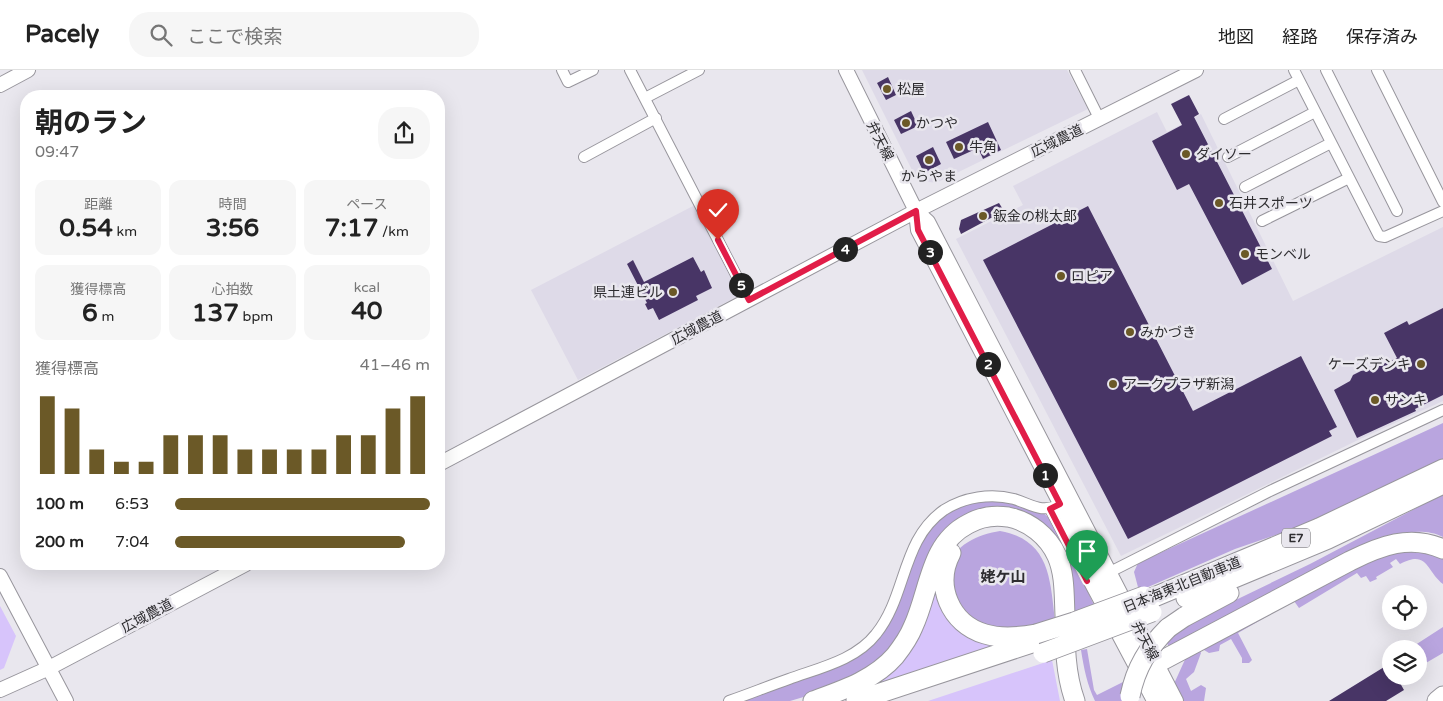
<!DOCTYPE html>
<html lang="ja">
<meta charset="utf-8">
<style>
:root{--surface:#fff;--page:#f6f6f6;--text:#222;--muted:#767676;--line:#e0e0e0;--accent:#6b5927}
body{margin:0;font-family:"Varela Round","Noto Sans JP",sans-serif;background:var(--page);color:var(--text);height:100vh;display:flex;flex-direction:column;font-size:19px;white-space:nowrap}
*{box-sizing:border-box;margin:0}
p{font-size:16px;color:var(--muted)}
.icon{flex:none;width:28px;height:28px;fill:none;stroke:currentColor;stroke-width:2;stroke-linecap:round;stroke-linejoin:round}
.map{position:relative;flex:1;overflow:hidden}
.panel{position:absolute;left:20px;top:20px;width:425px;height:480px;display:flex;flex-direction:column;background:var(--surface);border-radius:20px;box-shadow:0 5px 20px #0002}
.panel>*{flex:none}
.controls{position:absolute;left:1382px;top:515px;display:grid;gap:10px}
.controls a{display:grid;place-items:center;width:45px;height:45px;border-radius:50%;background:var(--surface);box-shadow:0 5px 20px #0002;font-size:25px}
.pin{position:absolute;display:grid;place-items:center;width:42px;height:42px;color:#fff;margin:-51px -21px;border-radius:50% 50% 50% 0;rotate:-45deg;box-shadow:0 0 5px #0007}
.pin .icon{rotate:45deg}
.km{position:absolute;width:25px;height:25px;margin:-12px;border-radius:50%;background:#222;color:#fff;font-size:14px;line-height:25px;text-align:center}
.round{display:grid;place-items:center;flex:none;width:52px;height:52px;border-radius:20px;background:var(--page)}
.headline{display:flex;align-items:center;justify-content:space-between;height:85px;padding:0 15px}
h1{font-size:28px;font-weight:700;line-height:38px}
.stats{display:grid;grid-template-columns:repeat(3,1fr);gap:8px;height:85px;padding:5px 15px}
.stats div{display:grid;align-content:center;border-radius:12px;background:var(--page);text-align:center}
.stats b{font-size:25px;font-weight:700}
.stats small{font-size:14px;font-weight:400}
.stats p{font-size:14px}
.chart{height:140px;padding:10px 15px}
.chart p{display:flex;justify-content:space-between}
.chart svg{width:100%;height:90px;margin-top:5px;stroke:var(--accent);stroke-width:6}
ul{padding:0 15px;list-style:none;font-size:16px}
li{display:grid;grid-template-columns:80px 60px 1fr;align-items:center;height:38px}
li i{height:12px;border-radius:6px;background:var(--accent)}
header{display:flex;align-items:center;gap:30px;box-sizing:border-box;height:70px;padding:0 25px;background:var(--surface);border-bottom:1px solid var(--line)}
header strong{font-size:24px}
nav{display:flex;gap:28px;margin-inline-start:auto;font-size:18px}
.search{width:350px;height:45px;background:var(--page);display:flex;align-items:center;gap:12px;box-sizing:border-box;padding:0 18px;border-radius:20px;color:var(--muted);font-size:19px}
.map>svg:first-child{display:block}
.built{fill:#dedae8}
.green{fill:#d7c4fb}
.forest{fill:#b9a5df}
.building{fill:#483566}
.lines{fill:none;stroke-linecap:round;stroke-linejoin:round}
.street-casing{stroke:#98969d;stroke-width:12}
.secondary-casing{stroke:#98969d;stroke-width:16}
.highway-casing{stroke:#98969d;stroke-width:21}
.street{stroke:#fff;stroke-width:10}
.secondary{stroke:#fff;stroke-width:14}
.highway{stroke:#fff;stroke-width:19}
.highway-bridge-casing{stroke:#98969d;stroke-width:21;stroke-linecap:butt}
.highway-bridge{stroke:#fff;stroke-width:19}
.route-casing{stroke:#fff;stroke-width:10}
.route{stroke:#e11d48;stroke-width:6}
.poi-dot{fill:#6b5927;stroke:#e9e7ee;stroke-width:2}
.labels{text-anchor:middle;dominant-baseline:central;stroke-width:5;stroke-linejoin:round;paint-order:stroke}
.shield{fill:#e9e7ee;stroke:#666569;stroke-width:1}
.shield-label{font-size:12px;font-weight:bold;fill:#2e2d30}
.poi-label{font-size:14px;fill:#2e2d30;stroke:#e9e7ee;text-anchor:start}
.street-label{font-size:14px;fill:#2e2d30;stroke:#e9e7ee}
.neighbourhood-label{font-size:15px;font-weight:bold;fill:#2e2d30;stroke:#e9e7ee}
</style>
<header>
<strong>Pacely</strong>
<div class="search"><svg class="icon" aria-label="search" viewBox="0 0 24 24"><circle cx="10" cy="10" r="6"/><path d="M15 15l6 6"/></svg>ここで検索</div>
<nav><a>地図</a><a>経路</a><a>保存済み</a></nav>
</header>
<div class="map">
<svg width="1443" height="631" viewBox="0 0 1443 631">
<rect width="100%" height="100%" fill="#e9e7ee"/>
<path class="built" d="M862 0H1067L1088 39 936 113 917 110Z
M1157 42 1167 62 1201 44 1293 231 1443 157V331L1358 370 1121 486 956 169 1023 135 1013 116Z
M695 135 742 224 578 310 531 220Z"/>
<path class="green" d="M935 508 999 577 847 626Z
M0 536 16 566 4 598 0 600Z
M1052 590 1060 631H928Z"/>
<path class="forest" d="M1443 353V389L1311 453 1235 479 1139 521 1134 502 1138 493Z
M1443 424V467C1428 459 1410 462 1394 464L1171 580 1165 570 1168 566 1215 540 1310 494Z
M992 428C1006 432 1029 434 1041 441 1059 452 1084 514 1094 535L1071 544 1060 476 977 442 916 530 896 573 871 599 817 623 790 631H745L746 628 870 572 913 486 933 453 967 429Z
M1000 461C1050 470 1050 509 1055 551L1038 558 987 560 954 535C953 523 950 511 950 499 951 475 980 464 1000 461Z
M1415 479 1443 486V514C1426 501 1428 479 1400 494L1396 489 1390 493 1393 497 1376 507 1377 509 1370 512 1366 506 1361 508 1357 503 1299 538 1294 531 1238 563 1252 590 1249 593H1242V588L1231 569 1220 575 1219 581 1209 583 1199 577 1382 483Z
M1443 557V583L1419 597V579H1409Z
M1087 579 1094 620 1097 625 1127 610 1124 631H1095C1087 614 1084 599 1081 580Z
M1199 579 1201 583 1194 602 1186 609 1191 621 1201 615 1206 618 1204 631H1180L1173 616 1188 583Z"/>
<path class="building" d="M888 7 896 25 886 30 877 13Z
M1189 25 1199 44 1194 47 1272 199 1242 215 1189 114 1177 120 1152 71 1182 55 1171 34Z
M911 41 918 56 901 64 894 50Z
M988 52 1001 80 983 89 978 78 954 89 946 72Z
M933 77 941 94 924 103 916 86Z
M999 133 1004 141 961 164 959 159 961 150Z
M1088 136 1193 341 1301 286 1337 357 1329 361 1332 366 1128 469 983 190Z
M693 187 701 202 704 200 712 218 696 226 698 230 659 250 653 238 648 240 645 234 647 233 627 194 633 190 644 212Z
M1443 238V325L1415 339 1416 341 1357 368 1334 320 1350 311 1353 305 1361 301 1372 299 1397 288 1384 263 1407 251 1409 255Z
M1389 594 1391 598V606H1396L1404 620 1386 631H1329Z"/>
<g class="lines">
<defs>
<path id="street" d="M562 0 568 12 593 0
M630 0 749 230
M1075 0 1100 50
M1294 0 1379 166 1385 167 1443 141
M1326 0 1397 141
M1377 0 1443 132
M645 28 699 0
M1224 49 1299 10
M584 87 656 48
M1228 87 1315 42
M1245 117 1331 73
M1262 151 1349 108
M1050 439 1152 631
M1110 502 1270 421 1443 340
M729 631C749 624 769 616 789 609 819 598 856 590 876 564 907 526 901 470 944 440 964 427 991 423 1014 429 1033 435 1040 443 1060 435"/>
<path id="secondary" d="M846 0 916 141 928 152 1176 631
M0 15 28 0
M916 141 918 160 1163 631
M439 394 916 141 1196 0
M0 506 66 631
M0 620 49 598 246 494"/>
<path id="highway" d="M951 483C934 515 950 554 985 564 1002 569 1020 567 1036 564
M1186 528 1328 469 1443 414
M1147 530 1319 458 1443 399
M1168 558 1184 547 1229 523
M1146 599 1350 491C1380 476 1410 464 1443 479
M813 631C843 620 874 610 895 586 902 577 909 567 913 557 930 521 929 474 968 454 980 447 995 445 1008 447 1029 451 1048 466 1057 486 1065 504 1064 525 1065 545 1065 574 1065 603 1075 631
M856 631 1035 572
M1437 631 1443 626"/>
</defs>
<use href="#street" class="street-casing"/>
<use href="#secondary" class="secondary-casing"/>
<use href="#highway" class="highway-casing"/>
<use href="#street" class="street"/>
<use href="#secondary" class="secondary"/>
<use href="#highway" class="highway"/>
<defs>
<path id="highway-bridge" d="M1036 564 1074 552 1144 526
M1043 583 1152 542
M1130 626C1136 597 1148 578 1168 558"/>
</defs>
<use href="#highway-bridge" class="highway-bridge-casing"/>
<use href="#highway-bridge" class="highway-bridge"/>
</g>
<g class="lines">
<defs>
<path id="route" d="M718 170 749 230 916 141 918 160 1060 434 1050 439 1087 511"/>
</defs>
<use href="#route" class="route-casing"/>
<use href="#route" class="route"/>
</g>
<g class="poi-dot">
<circle cx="887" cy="19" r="5"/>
<circle cx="906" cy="53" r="5"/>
<circle cx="959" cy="77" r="5"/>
<circle cx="1186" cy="84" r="5"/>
<circle cx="929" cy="90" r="5"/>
<circle cx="1219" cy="133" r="5"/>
<circle cx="983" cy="146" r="5"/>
<circle cx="1245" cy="184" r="5"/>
<circle cx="1061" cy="206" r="5"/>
<circle cx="673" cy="222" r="5"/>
<circle cx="1130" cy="262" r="5"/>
<circle cx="1421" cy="294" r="5"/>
<circle cx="1113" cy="314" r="5"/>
<circle cx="1375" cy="330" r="5"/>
</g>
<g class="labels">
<rect class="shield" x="1282" y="458.5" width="28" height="19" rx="4"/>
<g class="shield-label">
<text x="1296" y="468">E7</text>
</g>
<g class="poi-label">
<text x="897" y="19">松屋</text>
<text x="916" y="53">かつや</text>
<text x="969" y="77">牛角</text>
<text x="1196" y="84">ダイソー</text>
<text x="929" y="106" text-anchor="middle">からやま</text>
<text x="1229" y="133">石井スポーツ</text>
<text x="993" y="146">鈑金の桃太郎</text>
<text x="1255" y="184">モンベル</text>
<text x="1071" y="206">ロピア</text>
<text x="663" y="222" text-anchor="end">県土連ビル</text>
<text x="1140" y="262">みかづき</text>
<text x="1411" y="294" text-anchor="end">ケーズデンキ</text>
<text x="1123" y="314">アークプラザ新潟</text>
<text x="1385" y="330">サンキ</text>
</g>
<g class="street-label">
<text transform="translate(880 71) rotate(63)">弁天線</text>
<text transform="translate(1057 71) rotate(-26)">広域農道</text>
<text transform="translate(697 258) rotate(-28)">広域農道</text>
<text transform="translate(1182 515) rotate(-22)">日本海東北自動車道</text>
<text transform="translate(147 546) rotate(-28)">広域農道</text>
<text transform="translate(1145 571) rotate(63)">弁天線</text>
</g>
<g class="neighbourhood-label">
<text x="1003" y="507">姥ケ山</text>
</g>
</g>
</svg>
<div class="controls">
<a><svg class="icon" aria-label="locate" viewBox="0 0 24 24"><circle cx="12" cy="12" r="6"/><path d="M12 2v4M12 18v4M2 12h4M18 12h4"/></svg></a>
<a><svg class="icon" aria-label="layers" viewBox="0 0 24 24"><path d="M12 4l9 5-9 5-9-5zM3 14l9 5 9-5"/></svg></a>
</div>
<div class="pin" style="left:1087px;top:511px;background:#1e9e55"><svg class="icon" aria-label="arrive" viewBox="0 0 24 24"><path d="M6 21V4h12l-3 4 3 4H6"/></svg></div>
<div class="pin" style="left:718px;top:170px;background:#d93025"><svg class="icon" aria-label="check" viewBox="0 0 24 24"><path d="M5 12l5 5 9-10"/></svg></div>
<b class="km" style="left:1045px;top:405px">1</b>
<b class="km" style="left:988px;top:294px">2</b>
<b class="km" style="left:930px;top:182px">3</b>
<b class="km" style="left:845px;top:179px">4</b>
<b class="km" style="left:741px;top:215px">5</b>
<section class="panel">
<div class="headline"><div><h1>朝のラン</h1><p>09:47</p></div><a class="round"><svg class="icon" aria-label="share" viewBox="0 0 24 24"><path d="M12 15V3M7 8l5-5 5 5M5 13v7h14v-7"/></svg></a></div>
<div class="stats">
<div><p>距離</p><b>0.54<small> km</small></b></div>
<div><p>時間</p><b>3:56</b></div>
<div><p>ペース</p><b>7:17<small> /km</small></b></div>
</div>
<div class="stats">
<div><p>獲得標高</p><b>6<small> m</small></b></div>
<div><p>心拍数</p><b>137<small> bpm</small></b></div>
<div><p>kcal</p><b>40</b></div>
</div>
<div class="chart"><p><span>獲得標高</span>41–46 m</p>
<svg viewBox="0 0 160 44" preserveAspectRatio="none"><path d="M5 44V6M15 44V12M25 44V32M35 44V38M45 44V38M55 44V25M65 44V25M75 44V25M85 44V32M95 44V32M105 44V32M115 44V32M125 44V25M135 44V25M145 44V12M155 44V6"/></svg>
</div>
<ul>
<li><b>100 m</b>6:53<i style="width:100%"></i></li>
<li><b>200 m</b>7:04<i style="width:90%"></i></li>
</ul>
</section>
</div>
